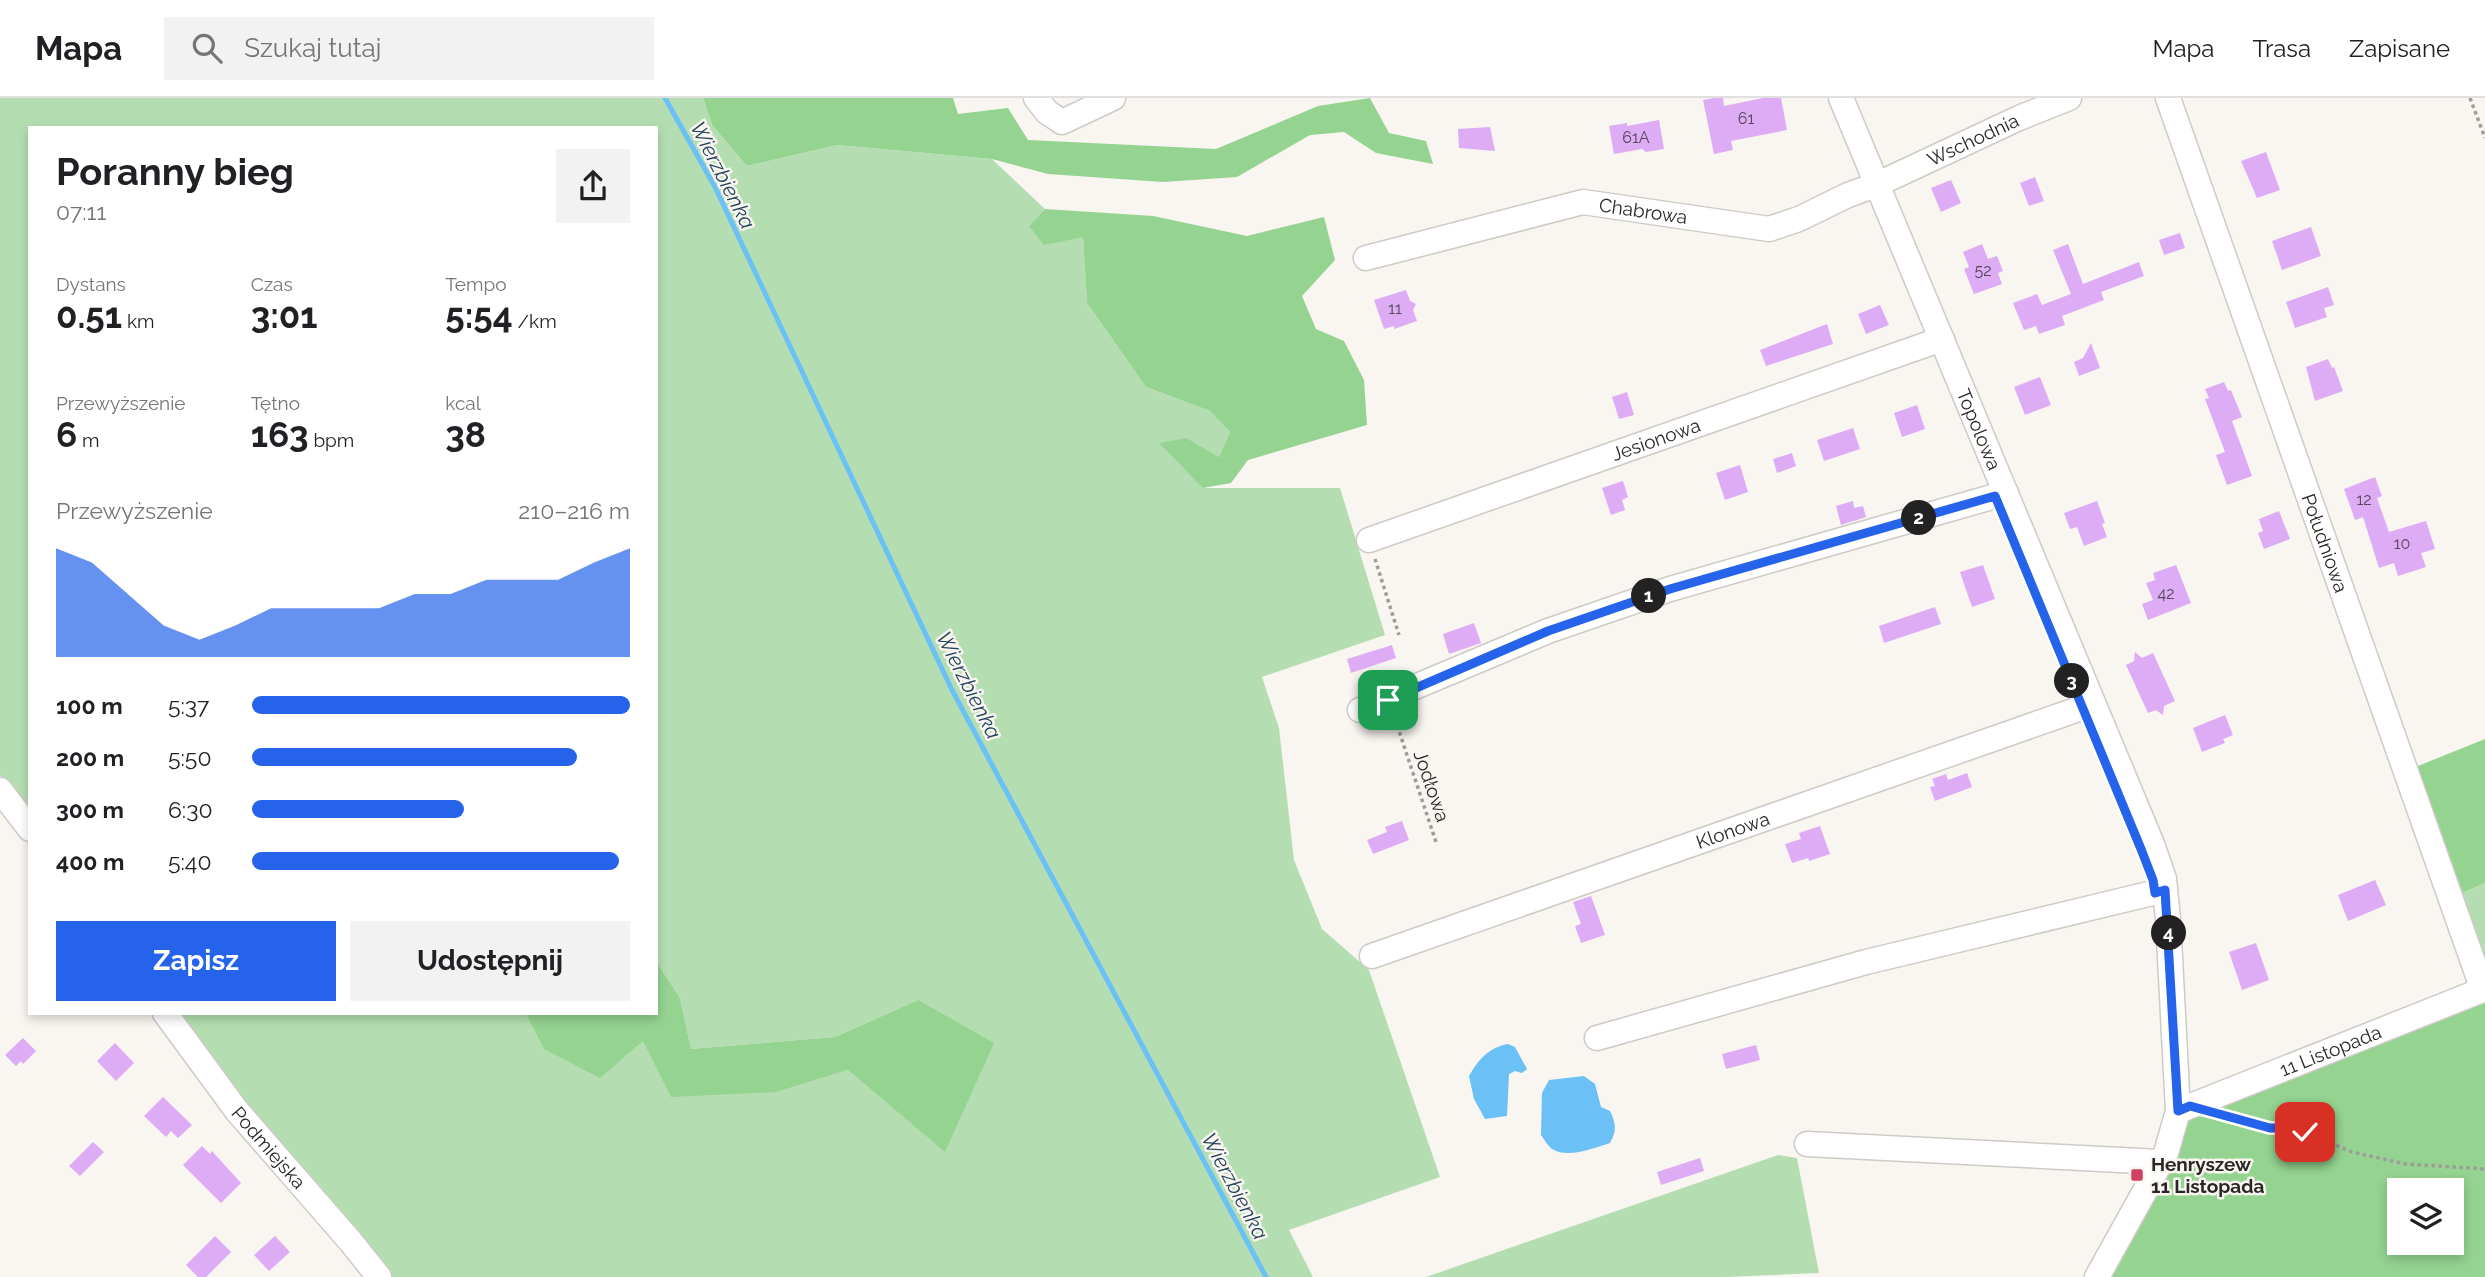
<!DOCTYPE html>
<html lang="pl">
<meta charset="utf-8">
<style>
:root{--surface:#fff;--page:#f2f2f2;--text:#202124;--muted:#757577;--line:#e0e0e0;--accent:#2563eb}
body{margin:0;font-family:Raleway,sans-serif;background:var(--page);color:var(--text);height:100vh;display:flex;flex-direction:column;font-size:26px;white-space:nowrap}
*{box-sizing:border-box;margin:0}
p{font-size:23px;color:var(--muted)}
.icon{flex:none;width:38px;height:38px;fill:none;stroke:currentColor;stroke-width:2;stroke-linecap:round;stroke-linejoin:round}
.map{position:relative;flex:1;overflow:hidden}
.panel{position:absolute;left:28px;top:28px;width:630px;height:889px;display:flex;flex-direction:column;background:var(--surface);border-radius:0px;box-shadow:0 4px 10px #0003}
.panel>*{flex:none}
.fabs{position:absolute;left:2387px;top:1080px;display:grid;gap:14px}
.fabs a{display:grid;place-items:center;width:77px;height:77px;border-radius:0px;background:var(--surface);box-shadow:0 4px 10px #0003;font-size:35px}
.pin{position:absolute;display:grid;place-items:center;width:60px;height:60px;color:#fff;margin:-30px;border-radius:14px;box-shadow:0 4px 10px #0006}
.km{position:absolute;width:35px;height:35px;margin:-18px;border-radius:50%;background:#222;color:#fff;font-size:19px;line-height:35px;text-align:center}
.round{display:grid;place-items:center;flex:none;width:74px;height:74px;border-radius:0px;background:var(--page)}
.summary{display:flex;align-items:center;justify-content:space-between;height:119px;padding:0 28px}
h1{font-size:38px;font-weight:700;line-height:52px}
.metrics{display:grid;grid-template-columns:repeat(3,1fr);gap:10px;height:119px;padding:7px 28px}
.metrics div{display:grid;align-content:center}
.metrics b{font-size:35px;font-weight:700}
.metrics small{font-size:19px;font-weight:400}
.metrics p{font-size:19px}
.chart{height:196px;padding:14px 28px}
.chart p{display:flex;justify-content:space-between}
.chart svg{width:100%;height:126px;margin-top:7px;fill:var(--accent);opacity:.7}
.action{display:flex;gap:14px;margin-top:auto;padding:14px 28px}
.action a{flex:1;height:80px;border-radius:0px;background:var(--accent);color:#fff;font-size:28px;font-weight:700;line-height:80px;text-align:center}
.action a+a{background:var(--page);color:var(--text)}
ul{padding:0 28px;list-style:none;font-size:23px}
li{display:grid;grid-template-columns:112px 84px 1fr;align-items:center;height:52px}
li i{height:18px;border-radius:9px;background:var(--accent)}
header{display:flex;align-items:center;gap:42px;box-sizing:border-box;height:98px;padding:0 35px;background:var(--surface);border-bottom:2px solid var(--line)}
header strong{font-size:33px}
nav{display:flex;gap:38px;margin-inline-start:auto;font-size:24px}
.search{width:490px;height:63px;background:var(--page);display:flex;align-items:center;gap:18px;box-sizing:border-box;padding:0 24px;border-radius:0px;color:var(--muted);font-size:26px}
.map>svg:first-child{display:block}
.green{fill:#b4deb1}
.forest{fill:#94d390;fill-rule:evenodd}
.water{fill:#6bc0f5}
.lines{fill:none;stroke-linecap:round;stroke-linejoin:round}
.stream{stroke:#6bc0f5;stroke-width:5}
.building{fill:#deacf4}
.minor-casing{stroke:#cecbc6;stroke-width:27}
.path{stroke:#9e9c98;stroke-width:3.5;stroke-dasharray:3.5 3.5;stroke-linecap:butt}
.minor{stroke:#fff;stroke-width:24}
.route-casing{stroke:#fff;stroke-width:14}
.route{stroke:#2563eb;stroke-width:9}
.poi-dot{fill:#d14161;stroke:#f9f5f0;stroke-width:2.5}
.labels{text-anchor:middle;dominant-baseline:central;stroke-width:5;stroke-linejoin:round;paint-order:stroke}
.number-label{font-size:16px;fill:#564859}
.street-label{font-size:19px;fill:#282725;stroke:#f9f5f0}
.poi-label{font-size:19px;font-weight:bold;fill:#282725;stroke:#f9f5f0;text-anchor:start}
.water-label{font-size:21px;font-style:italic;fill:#1f4359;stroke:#f9f5f0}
</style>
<header>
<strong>Mapa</strong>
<div class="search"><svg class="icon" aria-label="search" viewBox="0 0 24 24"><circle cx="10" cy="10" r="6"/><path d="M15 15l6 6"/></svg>Szukaj tutaj</div>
<nav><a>Mapa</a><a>Trasa</a><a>Zapisane</a></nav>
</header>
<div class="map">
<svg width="2485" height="1179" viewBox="0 0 2485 1179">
<rect width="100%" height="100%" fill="#f9f5f0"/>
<path class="green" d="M0 0H703L712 27 747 68 837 47 992 61 1045 111 1029 128 1083 138 1087 205 1146 289 1210 313 1230 334 1219 359 1187 340 1203 390H1340L1385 537 1262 579 1279 630 1294 762 1322 831 1369 872 1440 1079 1289 1132 1313 1179H386L270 1040 174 915H525L544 951 643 943 777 994 848 972 945 1053 918 902 835 939 691 951 680 900 656 863V30H30V716L0 677Z
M2485 785V877L2452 799Z
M1778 1057 1797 1060 1819 1175 1726 1179H1426Z"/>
<path class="forest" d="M703 0H953L958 16 1008 10 1028 42 1216 51 1318 8 1370 0 1389 35 1426 43 1433 66 1376 55 1344 34 1310 37 1237 79 1163 84 1048 76 992 61 837 47 747 68 712 27Z
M1045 111 1153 118 1247 138 1324 119 1335 162 1302 198 1316 231 1344 243 1364 282 1367 327 1248 362 1231 385 1203 390 1159 345 1187 340 1219 359 1230 334 1210 313 1146 289 1087 205 1083 139 1044 147 1029 128Z
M2485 641V785L2452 799 2403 674Z
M656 863 680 900 691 951 835 939 918 902 994 945 945 1054 848 972 777 994 671 999 643 943 600 980 544 951 525 915H656Z
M2485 903V1179H2112L2179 1057 2189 1018ZM2399 1092H2452V1144H2399Z"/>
<path class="water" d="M1508 946 1515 949 1527 971 1522 975 1515 973 1509 976 1507 1018 1485 1021 1474 1001 1469 978C1479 961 1488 950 1508 946Z
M1584 978 1595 986 1601 1009 1610 1013C1616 1025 1617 1033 1610 1045 1594 1050 1568 1061 1552 1051 1548 1048 1544 1041 1541 1037L1542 995 1549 982Z"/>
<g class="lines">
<path class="stream" d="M665 0 715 89 952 592 1266 1179"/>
</g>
<path class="building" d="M1714 0H1723L1724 8 1763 0H1781L1787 32 1731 43 1733 52 1714 56 1703 2Z
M1659 22 1664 51 1646 54 1642 51 1614 56 1609 28 1627 25V28Z
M1490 29 1495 53 1459 50 1458 31Z
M2266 54 2280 92 2257 100 2241 63Z
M2035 79 2044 103 2029 108 2020 85Z
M1951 82 1961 105 1941 114 1931 90Z
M2311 129 2321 158 2282 172 2272 143Z
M2180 135 2185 150 2164 157 2159 142Z
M1982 146 1988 161 1997 158 2003 173 1998 175 2002 186 1974 196 1964 171 1969 169 1963 154Z
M2068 146 2083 186 2139 164 2144 178 2101 194 2104 202 2062 218 2065 227 2039 236 2036 228 2024 232 2013 205 2037 196 2042 207 2071 196 2053 152Z
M2328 189 2334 207 2324 210 2327 219 2295 230 2286 204Z
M1406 192 1410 203 1416 206 1413 212 1417 223 1394 231V228L1384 231 1374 202Z
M1880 207 1889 227 1866 236 1858 216Z
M1827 226 1833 246 1766 268 1760 252Z
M2091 245 2100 270 2079 278 2074 264 2083 260Z
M2328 261 2332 270 2334 269 2343 293 2315 303 2306 269Z
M2040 279 2051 307 2025 317 2014 289Z
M2224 284 2228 293 2231 292 2242 319 2232 323 2252 378 2227 387 2216 357 2225 354 2205 301 2209 300 2205 291Z
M1627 294 1634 317 1619 321 1612 299Z
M1917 307 1925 331 1902 339 1894 315Z
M1853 330 1860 351 1824 363 1817 342Z
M1792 355 1796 368 1777 375 1773 361Z
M1740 367 1748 394 1725 402 1716 375Z
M2375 379 2382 398 2377 400 2389 434 2426 423 2435 451 2421 455 2426 469 2398 478 2394 465 2379 470 2363 419 2355 422 2344 391Z
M1623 383 1628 399 1622 402 1625 412 1611 417 1602 390Z
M1853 403 1854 410 1863 408 1866 419 1841 427 1836 408Z
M2097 403 2105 425 2102 426 2107 439 2084 448 2077 429 2070 431 2064 415Z
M2279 413 2290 441 2264 451 2258 435 2263 433 2259 421Z
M1983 467 1995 501 1972 509 1960 474Z
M2176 467 2191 505 2148 522 2142 506 2153 502 2146 485 2155 482 2153 475Z
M1935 509 1941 526 1884 545 1879 528Z
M1474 525 1481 545 1449 556 1443 536Z
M1392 547 1396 560 1351 575 1347 561Z
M2135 554 2142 560 2153 555 2175 603 2164 608 2163 617 2156 612 2148 615 2126 567 2134 563Z
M2225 617 2233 637 2223 641 2225 645 2202 654 2193 630Z
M1967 675 1972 689 1935 703 1930 689 1935 688 1932 681 1946 676 1948 682Z
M1402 723 1409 742 1373 756 1367 742 1387 734 1385 729Z
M1820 728 1830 756 1809 763 1808 760 1792 765 1785 746 1801 741 1799 735Z
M2375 782 2386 807 2348 823 2338 797Z
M1591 798 1605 837 1581 845 1575 828 1581 826 1573 804Z
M2256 845 2269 882 2242 892 2229 854Z
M23 940 36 953 23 966 21 963 16 968 5 957Z
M115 945 134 965 116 983 97 963Z
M1756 947 1760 962 1726 971 1722 956Z
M163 999 192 1027 178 1040 171 1033 166 1039 144 1018Z
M93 1044 104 1054 80 1078 69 1068Z
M202 1048 210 1056 212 1053 241 1085 221 1105 183 1067Z
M1700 1060 1704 1073 1661 1087 1657 1074Z
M215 1138 231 1154 206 1179H198L186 1167Z
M275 1138 290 1154 269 1173 254 1157Z"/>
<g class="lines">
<defs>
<g id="minor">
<path d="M1036 0 1047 14 1062 24 1113 0"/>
<path id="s1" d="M1841 0 2152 746 2164 781 2168 821 2178 1013 2166 1055 2097 1179"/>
<path id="s2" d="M2168 0 2483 892"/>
<path id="s3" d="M1366 160 1583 104 1769 131 1799 121 1848 97 1878 86 2019 20 2069 0"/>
<path id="s4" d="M1369 442 1942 241"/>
<path d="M1360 612 1548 533 1670 491 2006 395"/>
<path d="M0 692 30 731"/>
<path id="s5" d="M1372 858 2093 606"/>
<path id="s6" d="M165 915 237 1013 351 1144 379 1179"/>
<path d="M1597 940 1866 864 2165 792"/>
<path id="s7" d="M2178 1013 2485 891"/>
<path d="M1807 1046 2160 1064"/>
</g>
</defs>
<use href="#minor" class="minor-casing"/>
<path class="path" d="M2470 0 2485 40
M1375 461 1399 537
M1395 621 1436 744
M2222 1018 2270 1030H2292L2305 1034 2352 1054 2406 1066 2485 1071"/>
<use href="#minor" class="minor"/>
</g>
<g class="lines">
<defs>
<path id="route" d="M1388 602 1548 533 1670 491 1995 398 2141 751 2153 782 2155 795 2165 792 2178 1013 2190 1008 2270 1030H2292L2305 1034"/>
</defs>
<use href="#route" class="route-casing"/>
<use href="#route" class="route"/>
</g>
<rect class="poi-dot" x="2130" y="1070" width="14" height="14" rx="3.5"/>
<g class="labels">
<g class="number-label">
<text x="1746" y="20">61</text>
<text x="1636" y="39">61A</text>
<text x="1983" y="172">52</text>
<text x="1395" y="210">11</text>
<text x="2364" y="401">12</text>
<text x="2402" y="445">10</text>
<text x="2166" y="495">42</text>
</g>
<g class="street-label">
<text stroke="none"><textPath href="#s3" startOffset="635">Wschodnia</textPath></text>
<text stroke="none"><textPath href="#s3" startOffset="285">Chabrowa</textPath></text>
<text stroke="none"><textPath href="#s1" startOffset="359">Topolowa</textPath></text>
<text stroke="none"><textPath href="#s4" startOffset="304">Jesionowa</textPath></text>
<text stroke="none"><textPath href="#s2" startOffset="472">Południowa</textPath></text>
<text transform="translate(1432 688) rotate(71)">Jodłowa</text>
<text stroke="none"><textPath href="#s5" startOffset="382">Klonowa</textPath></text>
<text stroke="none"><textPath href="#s7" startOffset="164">11 Listopada</textPath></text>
<text stroke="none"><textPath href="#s6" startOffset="170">Podmiejska</textPath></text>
</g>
<g class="poi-label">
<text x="2151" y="1066">Henryszew<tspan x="2151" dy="22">11 Listopada</tspan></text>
</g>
<g class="water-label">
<text transform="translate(723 77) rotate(63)">Wierzbienka</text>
<text transform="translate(969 587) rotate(63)">Wierzbienka</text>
<text transform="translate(1235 1088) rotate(62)">Wierzbienka</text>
</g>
</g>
</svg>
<div class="fabs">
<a><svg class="icon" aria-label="layers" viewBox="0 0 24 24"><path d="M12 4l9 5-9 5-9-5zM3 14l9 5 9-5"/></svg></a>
</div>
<div class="pin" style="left:1388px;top:602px;background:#1e9e55"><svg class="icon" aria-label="arrive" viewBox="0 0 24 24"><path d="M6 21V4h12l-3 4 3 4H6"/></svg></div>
<div class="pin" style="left:2305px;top:1034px;background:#d93025"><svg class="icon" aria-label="check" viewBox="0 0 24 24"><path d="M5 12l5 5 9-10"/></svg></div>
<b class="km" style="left:1649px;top:498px">1</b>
<b class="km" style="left:1919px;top:420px">2</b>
<b class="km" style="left:2072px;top:583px">3</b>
<b class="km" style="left:2169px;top:835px">4</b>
<section class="panel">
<div class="summary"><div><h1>Poranny bieg</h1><p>07:11</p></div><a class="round"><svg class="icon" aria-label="share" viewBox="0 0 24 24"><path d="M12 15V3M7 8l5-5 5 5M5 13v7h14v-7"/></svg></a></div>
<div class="metrics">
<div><p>Dystans</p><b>0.51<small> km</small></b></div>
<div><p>Czas</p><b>3:01</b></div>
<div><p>Tempo</p><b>5:54<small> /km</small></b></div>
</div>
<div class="metrics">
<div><p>Przewyższenie</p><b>6<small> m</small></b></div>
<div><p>Tętno</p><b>163<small> bpm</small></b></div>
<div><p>kcal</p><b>38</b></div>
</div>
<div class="chart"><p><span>Przewyższenie</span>210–216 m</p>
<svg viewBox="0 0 160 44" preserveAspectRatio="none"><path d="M0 44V6L10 11L20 22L30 33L40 38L50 33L60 27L70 27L80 27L90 27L100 22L110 22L120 17L130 17L140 17L150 11L160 6V44z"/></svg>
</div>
<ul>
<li><b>100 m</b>5:37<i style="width:100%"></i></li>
<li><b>200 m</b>5:50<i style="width:86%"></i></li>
<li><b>300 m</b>6:30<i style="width:56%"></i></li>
<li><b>400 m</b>5:40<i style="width:97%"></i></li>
</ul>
<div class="action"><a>Zapisz</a><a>Udostępnij</a></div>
</section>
</div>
